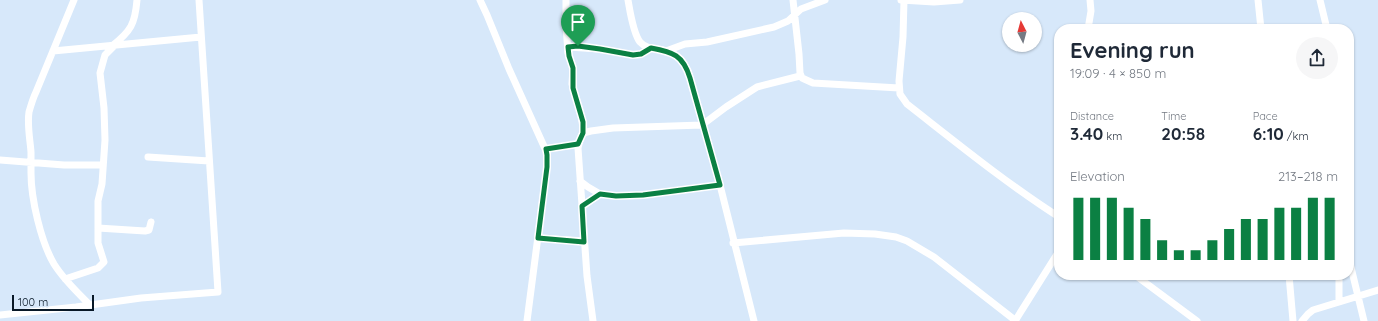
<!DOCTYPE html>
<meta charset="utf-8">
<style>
:root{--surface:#fff;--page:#f6f6f7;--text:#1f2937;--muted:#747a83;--accent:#0b8043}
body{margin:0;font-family:Quicksand,sans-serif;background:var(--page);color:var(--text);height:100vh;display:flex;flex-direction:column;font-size:15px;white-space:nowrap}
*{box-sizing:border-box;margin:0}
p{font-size:13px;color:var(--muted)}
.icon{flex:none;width:22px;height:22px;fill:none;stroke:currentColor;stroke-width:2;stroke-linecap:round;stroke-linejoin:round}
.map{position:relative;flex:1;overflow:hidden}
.details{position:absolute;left:1054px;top:24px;width:300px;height:256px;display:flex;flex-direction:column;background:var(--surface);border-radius:16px;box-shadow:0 1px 3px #0004}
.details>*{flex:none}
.needle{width:26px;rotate:354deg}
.fabs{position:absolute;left:1002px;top:12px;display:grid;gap:8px}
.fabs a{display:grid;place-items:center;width:40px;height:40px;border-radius:50%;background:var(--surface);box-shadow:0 1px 3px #0004;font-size:20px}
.scale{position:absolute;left:12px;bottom:10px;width:82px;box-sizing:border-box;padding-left:4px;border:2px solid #081827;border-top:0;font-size:11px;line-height:14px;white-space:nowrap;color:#081827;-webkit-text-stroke:3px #d7e8fa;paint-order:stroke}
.pin{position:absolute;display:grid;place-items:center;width:34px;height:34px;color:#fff;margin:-41px -17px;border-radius:50% 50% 50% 0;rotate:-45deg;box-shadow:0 0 4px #0007}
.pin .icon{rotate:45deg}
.round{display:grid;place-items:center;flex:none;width:42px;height:42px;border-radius:21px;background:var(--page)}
.overview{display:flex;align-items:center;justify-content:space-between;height:68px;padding:0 16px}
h1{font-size:22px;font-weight:700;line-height:30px}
.stats{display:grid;grid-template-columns:repeat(3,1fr);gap:6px;height:68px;padding:4px 16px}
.stats div{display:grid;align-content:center}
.stats b{font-size:17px;font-weight:700}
.stats small{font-size:11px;font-weight:400}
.stats p{font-size:11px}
.chart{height:112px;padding:8px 16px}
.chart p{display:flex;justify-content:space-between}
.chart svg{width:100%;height:72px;margin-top:4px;stroke:var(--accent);stroke-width:6}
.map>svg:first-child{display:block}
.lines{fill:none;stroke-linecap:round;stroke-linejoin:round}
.minor{stroke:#fff;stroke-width:7}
.route-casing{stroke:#fff;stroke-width:8}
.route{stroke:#0b8043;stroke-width:5}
</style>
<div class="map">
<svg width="1378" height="321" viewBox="0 0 1378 321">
<rect width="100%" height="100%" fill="#d7e8fa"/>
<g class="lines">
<path class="minor" d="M74 0 36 92C33 98 31 105 29 112 27 125 30 139 31 152 31 159 31 166 31 173 31 199 41 242 54 264 64 280 77 292 90 305
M480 0 487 15 509 69 547 153V167L527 321
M566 0V26L568 53 573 68 572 84 581 115 583 128V133L580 140 578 148 587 276 593 321
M628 0C630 11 633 33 640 42 652 56 674 40 688 71L720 185 754 321
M793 0 799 54 800 73 802 78 813 83 899 88
M901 0 934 2 960 0
M904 0 903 37 899 81 900 94 907 104C957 143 1006 183 1059 217
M1258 0 1261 29
M1320 0 1327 29
M1088 29 1091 11 1090 0
M112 46C131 31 135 24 137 0
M568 47 600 49 633 55 641 54 651 48
M53 51 201 37
M666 51 685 44 707 42 774 27 788 21 801 9 825 0
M583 133 591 131 613 128 702 125 726 107 757 87 800 76
M546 149 578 144
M148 157 209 161
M0 160 64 165H103
M580 181 588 187 600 194 616 196 643 195 720 185
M582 207 600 194
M98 228 145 231 149 230 151 222
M538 238 584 241
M733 243 844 233 875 234 896 237 907 241 934 257 1016 321
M1349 259 1364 321
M1135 275 1197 321
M1289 275 1293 321
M1339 275V301
M65 279 98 268 104 262 98 243V201L102 184 105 140 104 108 100 73 105 55 114 46
M0 315 76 307 141 298 218 292 199 0
M1015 321 1059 251
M1302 321 1308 314 1313 310 1378 290"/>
</g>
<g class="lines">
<defs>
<path id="route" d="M578 46 600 49 633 55 641 54 651 48C673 52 683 55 690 78L720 185 643 195 616 196 600 194 582 206 584 242 538 238 547 167V155L546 149 578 144 583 133V122L573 88V68L569 56 568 47Z"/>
</defs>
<use href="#route" class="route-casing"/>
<use href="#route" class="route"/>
</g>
</svg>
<div class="fabs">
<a><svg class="needle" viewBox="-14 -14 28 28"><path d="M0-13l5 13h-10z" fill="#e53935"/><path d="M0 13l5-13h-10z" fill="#747a83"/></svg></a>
</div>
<div class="scale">100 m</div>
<div class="pin" style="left:578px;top:46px;background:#1e9e55"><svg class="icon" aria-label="arrive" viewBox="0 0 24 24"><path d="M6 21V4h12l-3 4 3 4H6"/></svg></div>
<section class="details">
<div class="overview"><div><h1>Evening run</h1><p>19:09 · 4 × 850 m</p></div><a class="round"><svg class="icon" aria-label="share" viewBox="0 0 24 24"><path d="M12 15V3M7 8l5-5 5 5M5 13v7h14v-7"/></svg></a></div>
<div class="stats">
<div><p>Distance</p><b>3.40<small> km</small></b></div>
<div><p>Time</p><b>20:58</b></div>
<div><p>Pace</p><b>6:10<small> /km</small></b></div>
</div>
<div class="chart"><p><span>Elevation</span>213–218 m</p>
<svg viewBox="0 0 160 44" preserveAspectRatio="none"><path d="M5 44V6M15 44V6M25 44V6M35 44V12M45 44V19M55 44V32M65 44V38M75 44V38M85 44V32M95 44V25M105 44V19M115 44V19M125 44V12M135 44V12M145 44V6M155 44V6"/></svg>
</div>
</section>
</div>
